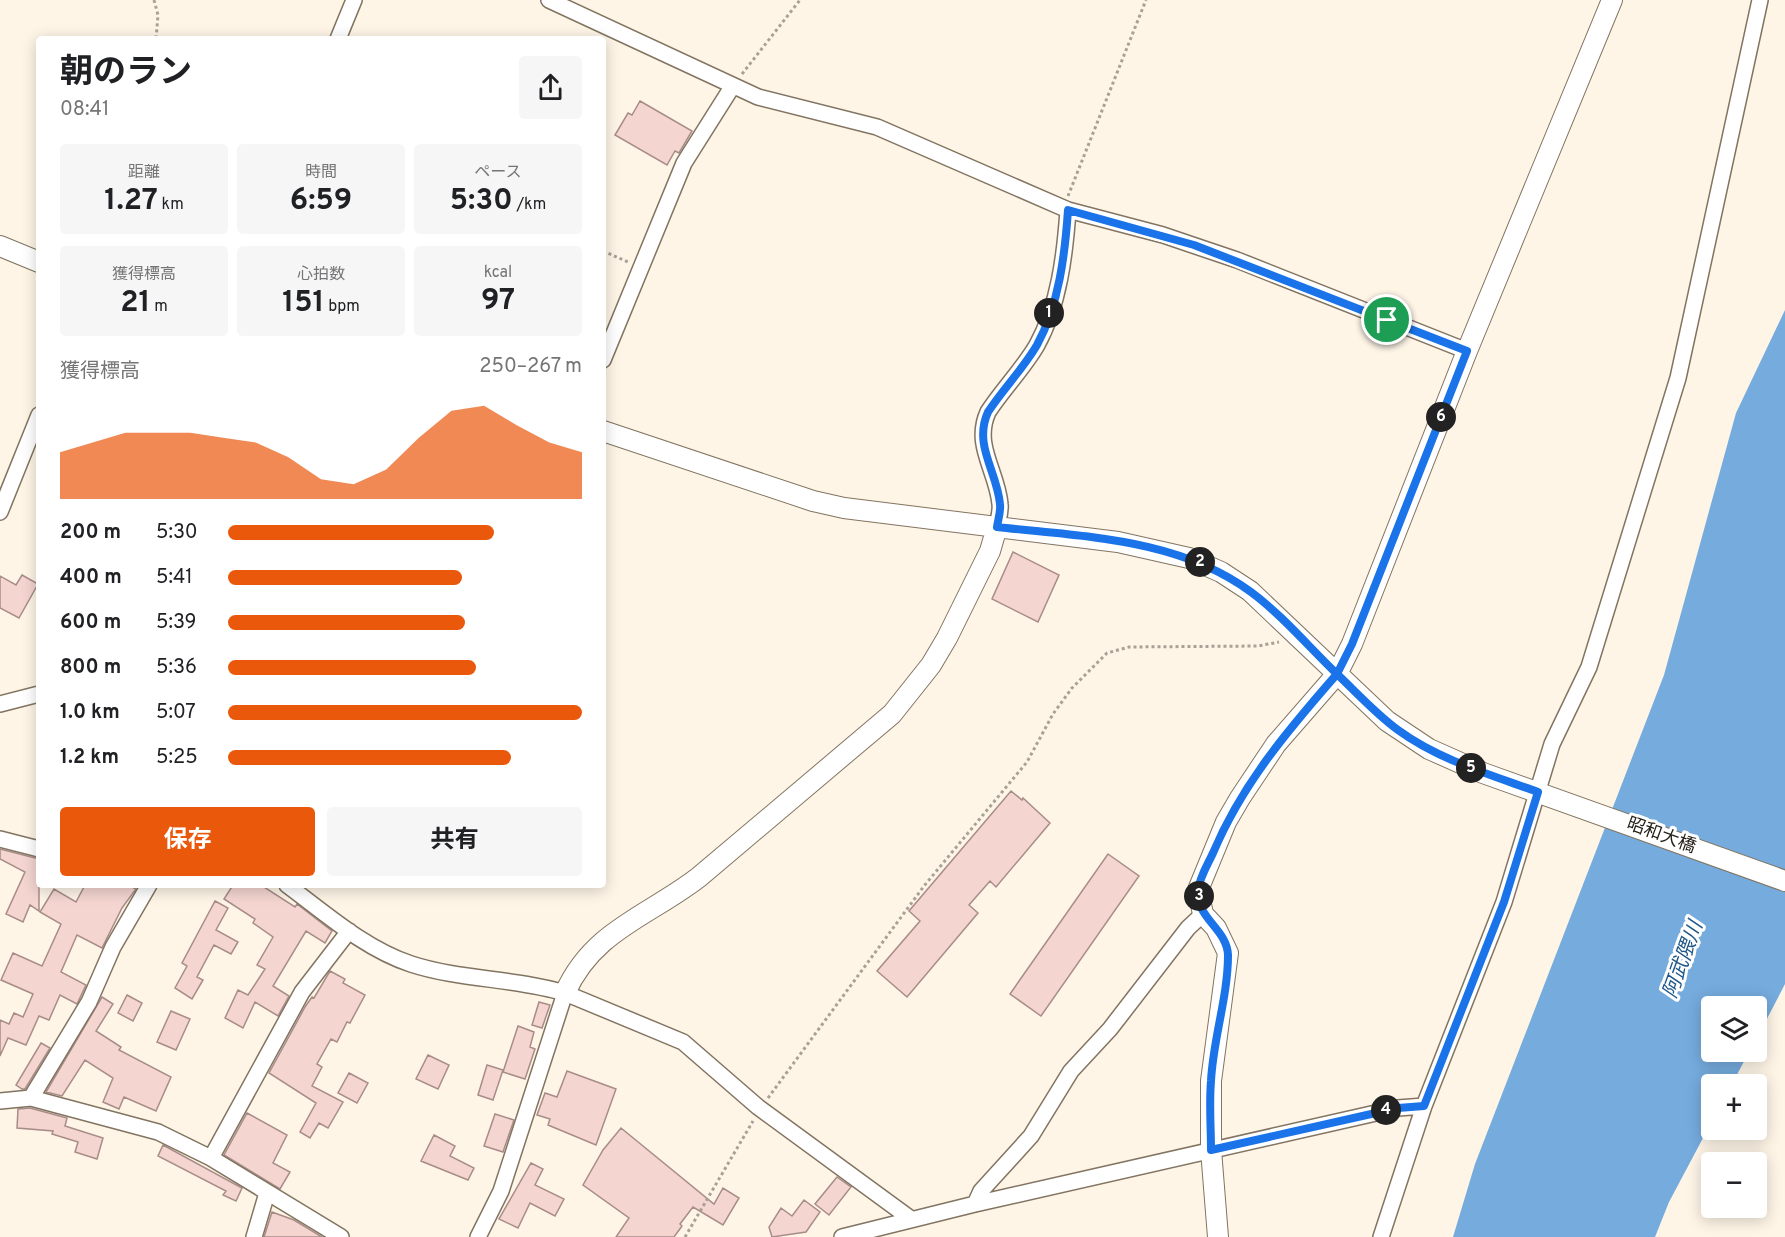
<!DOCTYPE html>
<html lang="ja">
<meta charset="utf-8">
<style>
:root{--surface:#fff;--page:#f6f6f6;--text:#202124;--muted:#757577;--accent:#ea580c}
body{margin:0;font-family:Overpass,"Noto Sans JP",sans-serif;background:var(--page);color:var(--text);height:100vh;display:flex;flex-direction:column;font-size:22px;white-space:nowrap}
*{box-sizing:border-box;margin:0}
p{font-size:20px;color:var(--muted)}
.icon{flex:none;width:33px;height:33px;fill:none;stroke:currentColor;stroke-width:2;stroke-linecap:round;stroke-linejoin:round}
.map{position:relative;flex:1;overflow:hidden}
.panel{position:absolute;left:36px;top:36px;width:570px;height:852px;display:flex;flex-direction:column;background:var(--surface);border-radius:6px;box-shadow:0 3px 15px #0003}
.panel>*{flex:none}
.buttons{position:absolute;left:1701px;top:996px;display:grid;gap:12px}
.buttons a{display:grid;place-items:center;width:66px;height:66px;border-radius:6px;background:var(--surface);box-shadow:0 3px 15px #0003;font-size:30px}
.pin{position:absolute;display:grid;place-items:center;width:51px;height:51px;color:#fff;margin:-26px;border:3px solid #fff;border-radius:50%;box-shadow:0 2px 6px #0007}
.km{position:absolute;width:30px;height:30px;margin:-15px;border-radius:50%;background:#222;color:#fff;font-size:16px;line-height:30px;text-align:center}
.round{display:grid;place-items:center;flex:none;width:63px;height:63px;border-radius:6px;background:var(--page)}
.headline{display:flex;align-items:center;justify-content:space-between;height:102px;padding:0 24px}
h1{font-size:33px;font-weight:700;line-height:45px}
.metrics{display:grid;grid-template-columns:repeat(3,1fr);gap:9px;height:102px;padding:6px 24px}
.metrics div{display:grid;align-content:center;border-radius:6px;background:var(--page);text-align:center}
.metrics b{font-size:30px;font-weight:700}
.metrics small{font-size:16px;font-weight:400}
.metrics p{font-size:16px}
.chart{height:168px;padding:12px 24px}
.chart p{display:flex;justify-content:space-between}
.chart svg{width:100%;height:108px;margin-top:6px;fill:var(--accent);opacity:.7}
.action{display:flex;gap:12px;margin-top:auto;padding:12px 24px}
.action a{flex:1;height:69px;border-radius:6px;background:var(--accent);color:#fff;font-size:24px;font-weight:700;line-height:69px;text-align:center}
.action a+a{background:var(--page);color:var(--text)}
ul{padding:0 24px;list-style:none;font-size:20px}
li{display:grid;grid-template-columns:96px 72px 1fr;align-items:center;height:45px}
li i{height:15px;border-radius:8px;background:var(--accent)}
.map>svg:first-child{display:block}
.water{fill:#75abdd}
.building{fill:#f4d5d0;stroke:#a88c88;stroke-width:1.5}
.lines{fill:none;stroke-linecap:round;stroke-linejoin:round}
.minor-casing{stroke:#827460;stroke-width:18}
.tertiary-casing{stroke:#827460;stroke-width:22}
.path{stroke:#a8a195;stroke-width:3;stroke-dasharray:3 3;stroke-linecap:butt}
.minor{stroke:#fff;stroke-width:15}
.tertiary{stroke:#fff;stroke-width:20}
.route-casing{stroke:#fff;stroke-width:12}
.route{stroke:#1a73e8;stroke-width:8}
.labels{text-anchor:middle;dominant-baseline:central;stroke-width:6;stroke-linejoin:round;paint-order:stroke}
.street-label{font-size:18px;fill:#231e16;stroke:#fff}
.water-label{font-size:20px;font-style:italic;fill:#205888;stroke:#fff}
</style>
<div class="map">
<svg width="1785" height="1237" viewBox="0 0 1785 1237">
<rect width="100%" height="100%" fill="#fef5e7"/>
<path class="water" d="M1785 310V984L1757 1038 1756 1006H1712V1052H1749L1732 1084H1712L1711 1123 1669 1202 1655 1237H1453L1475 1164 1664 675 1736 413Z"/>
<path class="building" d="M640 101 692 131 679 153 675 151 667 165 615 135 628 113 632 115Z
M1013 552 1059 575 1038 622 992 599Z
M22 575 38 584 19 618 0 608V576L16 585Z
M1011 791 1022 800 1023 798 1050 823 996 887 990 881 969 905 978 913 907 997 877 971 920 921 909 911Z
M0 849 39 859V911L30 905 23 922 6 914 25 872 0 859Z
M1108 854 1139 876 1041 1016 1010 994Z
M85 885H128L136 889 122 908 102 948 77 935 61 972 86 985 77 1004 60 995 49 1020 39 1016 26 1045 8 1038 0 1056V1020L9 1024 14 1013 23 1017 33 994 1 980 13 953 42 966 61 924 40 912 54 889 76 902Z
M233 885H261L295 907 297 904 332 931 325 943 306 931 273 986 289 996 278 1016 255 1002 243 1028 225 1018 238 990 248 995 265 969 257 965 273 937 253 923 255 919 224 899Z
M215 901 228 908 216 930 238 942 231 954 214 945 197 977 203 980 192 999 175 988 187 966 182 963Z
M330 971 345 979 343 983 365 995 350 1023 347 1022 337 1042 331 1039 317 1064 322 1067 312 1086 343 1102 328 1128 319 1123 310 1138 300 1132 316 1103 269 1073 305 1007 312 997 314 998Z
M127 995 142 1003 133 1021 118 1013Z
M102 997 113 1004 96 1031 121 1047 119 1050 171 1077 156 1111 124 1097 119 1109 103 1102 113 1078 85 1060 62 1096 46 1092Z
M539 1002 550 1005 542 1028 532 1025Z
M171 1011 190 1019 176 1050 157 1042Z
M518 1026 534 1032 530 1047 535 1049 525 1079 503 1072Z
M41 1043 50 1048 25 1089H22L16 1085Z
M428 1055 449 1065 438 1089 416 1079Z
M487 1065 503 1070 493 1100 478 1095Z
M567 1071 616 1089 596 1145 548 1125 550 1119 537 1115 545 1093 557 1097Z
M349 1073 368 1083 357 1103 338 1093Z
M30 1108 67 1118 65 1126 103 1138 97 1159 75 1152 78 1142 52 1134 53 1131 17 1128 18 1109Z
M247 1113 287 1135 273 1163 290 1172 280 1189 224 1155Z
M495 1114 514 1120 503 1152 484 1146Z
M621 1128 714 1204 723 1188 739 1198 723 1225 693 1207 680 1224 682 1226 674 1237H616L629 1218 583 1185 603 1150Z
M434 1135 455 1146 450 1156 474 1168 468 1180 421 1161Z
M163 1145 242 1188 236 1201 223 1195 226 1191 158 1156Z
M531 1163 543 1169 535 1185 564 1199 555 1216 530 1203 518 1228 499 1219Z
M837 1177 851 1187 829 1215 815 1204Z
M804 1200 820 1212 806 1232 772 1237 769 1227 781 1208 792 1216Z
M272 1212 294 1220 322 1237H264Z"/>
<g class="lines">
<defs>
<path id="minor" d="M549 0 758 97 877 127 1068 210 1163 235 1237 260 1467 351
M338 39 354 0
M603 360 684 163 732 87
M0 512 39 415
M997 527C998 520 1001 511 1000 504 997 471 973 445 988 412 1003 389 1023 369 1037 345 1059 305 1065 254 1068 210
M0 704 39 694
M0 839 39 849
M287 885C325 913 365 949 411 964 460 980 515 978 565 993L501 1191 478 1237
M565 993 683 1042 758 1107 911 1219
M31 1098 89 1002 113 947 149 885
M0 1101 31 1098 158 1132 211 1158 341 1237
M211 1158 302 992 349 931
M975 1204 981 1191 1031 1136 1071 1071 1110 1029 1188 928 1203 914
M254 1237 267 1193
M842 1237 975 1204 1398 1108 1424 1106
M1381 1237 1424 1106 1504 902 1552 744 1589 667 1678 378 1760 0"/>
<path id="tertiary" d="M0 246 39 262
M603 431 813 501 844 508 1118 542 1189 558 1221 572 1250 591 1387 721 1429 749 1483 773 1785 881
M565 993C593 930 649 916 699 877L892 714 931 665 947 638 990 551 997 527
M1218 1237 1211 1150V1081L1228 953 1216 928 1203 914 1198 890 1226 822 1240 798 1276 744 1337 674 1352 644 1467 351 1612 0"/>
</defs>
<use href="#minor" class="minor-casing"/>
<use href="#tertiary" class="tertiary-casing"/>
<path class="path" d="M154 0 158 15 156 39
M742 74 800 0
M1068 196 1146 0
M603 251 628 262
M768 1098 924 886 1027 762 1053 714 1072 688 1107 653 1129 647 1258 646 1279 642
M685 1237 753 1121"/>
<use href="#minor" class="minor"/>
<use href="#tertiary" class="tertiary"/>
</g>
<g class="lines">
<defs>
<path id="route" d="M1387 320 1194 245 1068 210C1065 254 1059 305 1037 345 1023 369 1003 389 988 412 973 445 997 471 1000 504 1001 511 998 520 997 527 1084 537 1178 538 1251 592 1282 615 1309 647 1337 674 1288 730 1242 784 1213 853 1208 864 1199 878 1198 891 1196 918 1227 929 1228 955 1228 997 1213 1039 1211 1081 1209 1104 1211 1127 1211 1150L1398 1108 1424 1106 1504 902 1538 792C1491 775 1439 760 1398 730 1376 714 1357 693 1337 674L1352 644 1467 351 1387 320"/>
</defs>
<use href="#route" class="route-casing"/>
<use href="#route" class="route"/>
</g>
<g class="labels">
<g class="street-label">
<text transform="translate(1661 836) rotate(20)">昭和大橋</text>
</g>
<g class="water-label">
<text transform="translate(1684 960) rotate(-70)">阿武隈川</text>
</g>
</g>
</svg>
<div class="buttons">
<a><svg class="icon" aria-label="layers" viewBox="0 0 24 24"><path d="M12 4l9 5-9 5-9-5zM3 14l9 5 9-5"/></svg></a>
<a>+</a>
<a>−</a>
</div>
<div class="pin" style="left:1387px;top:320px;background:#1e9e55"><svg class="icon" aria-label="arrive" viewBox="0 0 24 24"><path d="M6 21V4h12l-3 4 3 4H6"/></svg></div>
<b class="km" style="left:1049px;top:313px">1</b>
<b class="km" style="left:1200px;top:562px">2</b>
<b class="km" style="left:1199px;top:896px">3</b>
<b class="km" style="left:1386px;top:1110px">4</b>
<b class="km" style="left:1471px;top:768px">5</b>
<b class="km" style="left:1441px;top:417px">6</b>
<section class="panel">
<div class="headline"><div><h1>朝のラン</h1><p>08:41</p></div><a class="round"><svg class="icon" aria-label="share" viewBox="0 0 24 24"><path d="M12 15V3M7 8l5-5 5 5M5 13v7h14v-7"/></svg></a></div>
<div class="metrics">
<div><p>距離</p><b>1.27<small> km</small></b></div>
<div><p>時間</p><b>6:59</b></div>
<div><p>ペース</p><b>5:30<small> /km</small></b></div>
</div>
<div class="metrics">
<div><p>獲得標高</p><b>21<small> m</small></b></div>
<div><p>心拍数</p><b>151<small> bpm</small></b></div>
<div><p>kcal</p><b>97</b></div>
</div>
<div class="chart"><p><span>獲得標高</span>250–267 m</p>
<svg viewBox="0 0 160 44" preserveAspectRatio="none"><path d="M0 44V25L10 21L20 17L30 17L40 17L50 19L60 21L70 27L80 36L90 38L100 32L110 19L120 8L130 6L140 14L150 21L160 25V44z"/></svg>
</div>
<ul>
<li><b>200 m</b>5:30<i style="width:75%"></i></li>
<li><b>400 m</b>5:41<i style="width:66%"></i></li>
<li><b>600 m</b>5:39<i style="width:67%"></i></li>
<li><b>800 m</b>5:36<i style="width:70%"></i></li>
<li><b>1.0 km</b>5:07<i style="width:100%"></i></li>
<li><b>1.2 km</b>5:25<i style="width:80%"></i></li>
</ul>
<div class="action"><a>保存</a><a>共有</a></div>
</section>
</div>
